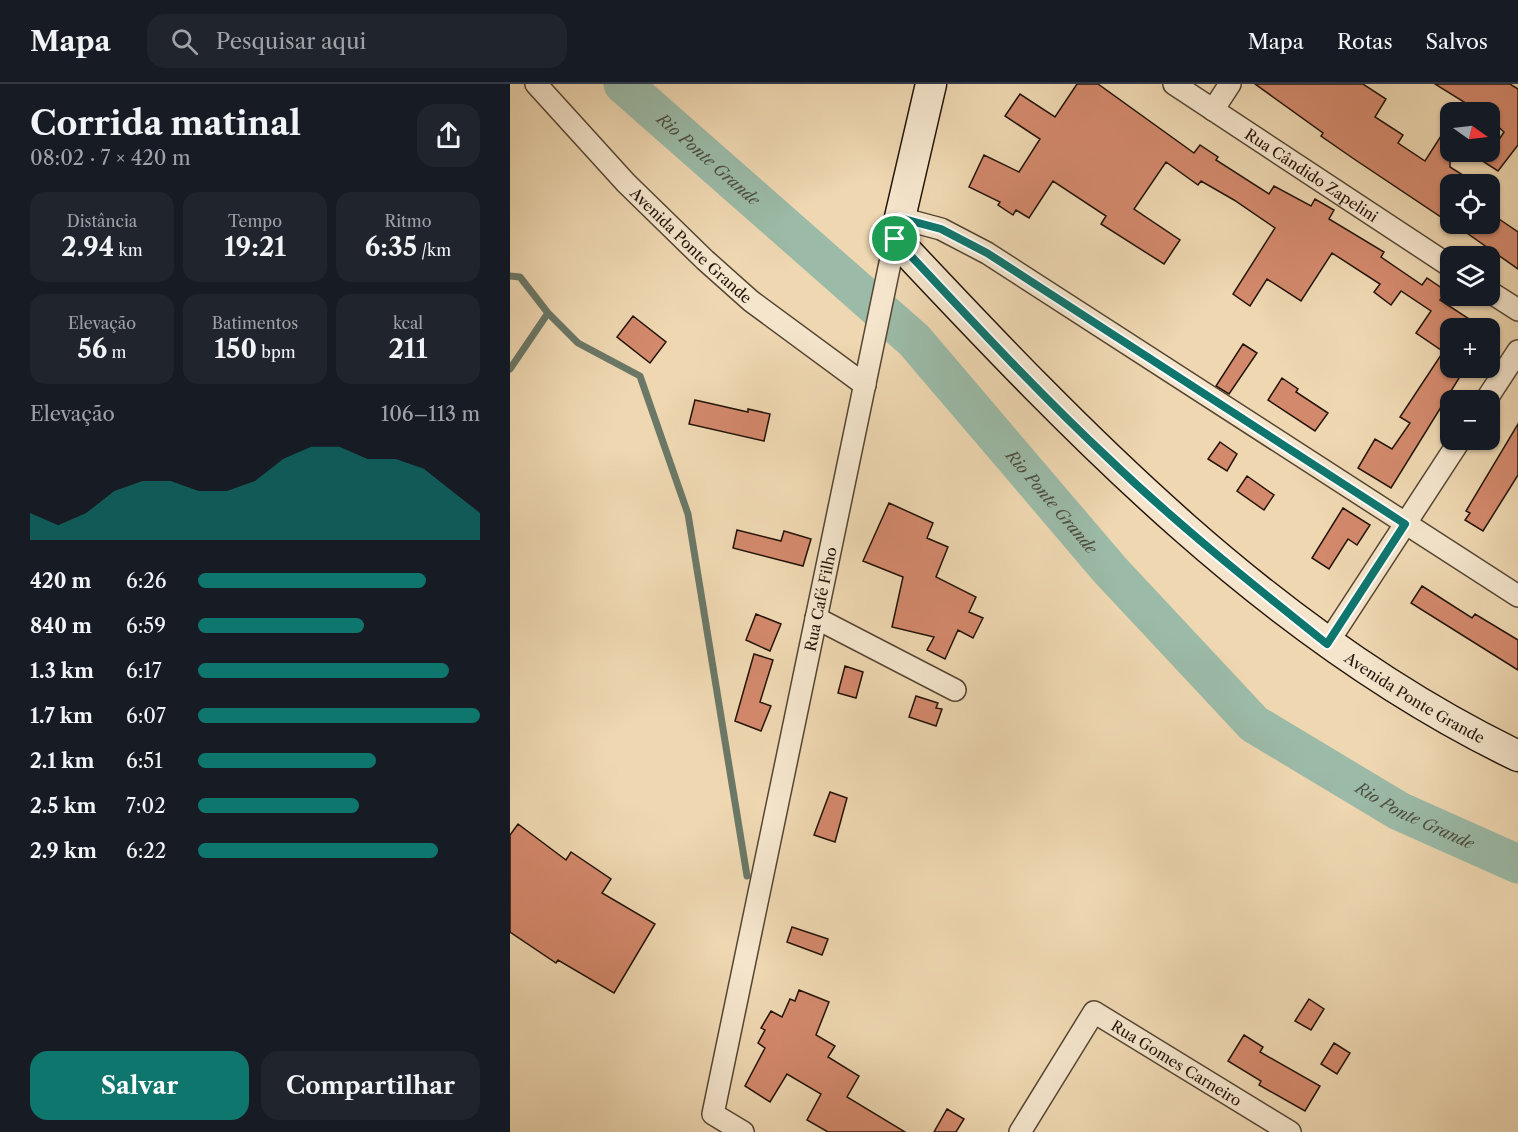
<!DOCTYPE html>
<html lang="pt">
<meta charset="utf-8">
<style>
:root{--surface:#171b24;--page:#20242c;--text:#f1f3f6;--muted:#9ea1a6;--line:#363941;--accent:#0f766e}
body{margin:0;font-family:"Libre Caslon Text",serif;background:var(--page);color:var(--text);height:100vh;display:flex;flex-direction:column;font-size:22px;white-space:nowrap}
*{box-sizing:border-box;margin:0}
p{font-size:20px;color:var(--muted)}
.icon{flex:none;width:33px;height:33px;fill:none;stroke:currentColor;stroke-width:2;stroke-linecap:round;stroke-linejoin:round}
.map{position:relative;flex:1;overflow:hidden}
.sheet{display:flex;flex-direction:column;background:var(--surface);width:510px}
.sheet>*{flex:none}
.needle{width:39px;rotate:104deg}
.controls{position:absolute;left:930px;top:18px;display:grid;gap:12px}
.controls a{display:grid;place-items:center;width:60px;height:60px;border-radius:12px;background:var(--surface);box-shadow:0 2px 4px #0004;font-size:30px}
.pin{position:absolute;display:grid;place-items:center;width:51px;height:51px;color:#fff;margin:-26px;border:3px solid #fff;border-radius:50%;box-shadow:0 2px 6px #0007}
.round{display:grid;place-items:center;flex:none;width:63px;height:63px;border-radius:18px;background:var(--page)}
.head{display:flex;align-items:center;justify-content:space-between;height:102px;padding:0 30px}
h1{font-size:33px;font-weight:800;line-height:45px}
.stats{display:grid;grid-template-columns:repeat(3,1fr);gap:9px;height:102px;padding:6px 30px}
.stats div{display:grid;align-content:center;border-radius:15px;background:var(--page);text-align:center}
.stats b{font-size:26px;font-weight:800}
.stats small{font-size:16px;font-weight:400}
.stats p{font-size:16px}
.chart{height:168px;padding:12px 30px}
.chart p{display:flex;justify-content:space-between}
.chart svg{width:100%;height:108px;margin-top:6px;fill:var(--accent);opacity:.7}
.cta{display:flex;gap:12px;margin-top:auto;padding:12px 30px}
.cta a{flex:1;height:69px;border-radius:18px;background:var(--accent);color:#fff;font-size:24px;font-weight:800;line-height:69px;text-align:center}
.cta a+a{background:var(--page);color:var(--text)}
ul{padding:0 30px;list-style:none;font-size:20px}
li{display:grid;grid-template-columns:96px 72px 1fr;align-items:center;height:45px}
li i{height:15px;border-radius:8px;background:var(--accent)}
header{display:flex;align-items:center;gap:36px;box-sizing:border-box;height:84px;padding:0 30px;background:var(--surface);border-bottom:2px solid var(--line)}
header strong{font-size:28px}
nav{display:flex;gap:33px;margin-inline-start:auto;font-size:21px}
.search{width:420px;height:54px;background:var(--page);display:flex;align-items:center;gap:15px;box-sizing:border-box;padding:0 21px;border-radius:18px;color:var(--muted);font-size:22px}
main{display:flex;flex:1;min-height:0}
.map>svg:first-child{display:block}
.lines{fill:none;stroke-linecap:round;stroke-linejoin:round}
.stream{stroke:#6b7867;stroke-width:7}
.river{stroke:#9bbaa7;stroke-width:39}
.building{fill:#d3896c;stroke:#231408;stroke-width:1.5}
.street-casing{stroke:#564532;stroke-width:24}
.secondary-casing{stroke:#231408;stroke-width:33}
.street{stroke:#f4e5cc;stroke-width:21}
.secondary{stroke:#f4e5cc;stroke-width:30}
.route-casing{stroke:#fff;stroke-width:12}
.route{stroke:#0f766e;stroke-width:8}
.labels{text-anchor:middle;dominant-baseline:central;stroke-width:4.5;stroke-linejoin:round;paint-order:stroke}
.street-label{font-size:15px;fill:#231408;stroke:#f4e5cc}
.water-label{font-size:16px;font-style:italic;fill:#4d4e40;stroke:#f4e5cc}
</style>
<header>
<strong>Mapa</strong>
<div class="search"><svg class="icon" aria-label="search" viewBox="0 0 24 24"><circle cx="10" cy="10" r="6"/><path d="M15 15l6 6"/></svg>Pesquisar aqui</div>
<nav><a>Mapa</a><a>Rotas</a><a>Salvos</a></nav>
</header>
<main>
<section class="sheet">
<div class="head"><div><h1>Corrida matinal</h1><p>08:02 · 7 × 420 m</p></div><a class="round"><svg class="icon" aria-label="share" viewBox="0 0 24 24"><path d="M12 15V3M7 8l5-5 5 5M5 13v7h14v-7"/></svg></a></div>
<div class="stats">
<div><p>Distância</p><b>2.94<small> km</small></b></div>
<div><p>Tempo</p><b>19:21</b></div>
<div><p>Ritmo</p><b>6:35<small> /km</small></b></div>
</div>
<div class="stats">
<div><p>Elevação</p><b>56<small> m</small></b></div>
<div><p>Batimentos</p><b>150<small> bpm</small></b></div>
<div><p>kcal</p><b>211</b></div>
</div>
<div class="chart"><p><span>Elevação</span>106–113 m</p>
<svg viewBox="0 0 160 44" preserveAspectRatio="none"><path d="M0 44V33L10 38L20 33L30 24L40 20L50 20L60 24L70 24L80 20L90 11L100 6L110 6L120 11L130 11L140 15L150 24L160 33V44z"/></svg>
</div>
<ul>
<li><b>420 m</b>6:26<i style="width:81%"></i></li>
<li><b>840 m</b>6:59<i style="width:59%"></i></li>
<li><b>1.3 km</b>6:17<i style="width:89%"></i></li>
<li><b>1.7 km</b>6:07<i style="width:100%"></i></li>
<li><b>2.1 km</b>6:51<i style="width:63%"></i></li>
<li><b>2.5 km</b>7:02<i style="width:57%"></i></li>
<li><b>2.9 km</b>6:22<i style="width:85%"></i></li>
</ul>
<div class="cta"><a>Salvar</a><a>Compartilhar</a></div>
</section>
<div class="map">
<svg width="1008" height="1048" viewBox="0 0 1008 1048">
<rect width="100%" height="100%" fill="#eed7b1"/>
<filter id="stains"><feTurbulence type="fractalNoise" baseFrequency=".00333" numOctaves="4"/><feColorMatrix values="0 0 0 0 .2 0 0 0 0 .09 0 0 0 0 .02 0 0 0 .5 -.17"/></filter>
<radialGradient id="worn" r=".72"><stop offset=".6" stop-color="#630" stop-opacity="0"/><stop offset="1" stop-color="#630" stop-opacity=".3"/></radialGradient>
<g class="lines">
<path class="stream" d="M0 192 10 193 38 229 68 259 130 292 178 430 237 792
M0 285 38 229"/>
<path class="river" id="s1" d="M113 0 404 256 600 486 744 640 889 727 1008 780"/>
</g>
<path class="building" d="M567 0H588L684 69 690 61 708 73 706 76 759 110 764 102 801 122 805 115 824 126 819 135 874 168 871 173 912 201 917 194 936 207 930 216 973 244H940V272L906 249 921 227 891 207 881 221 864 208 870 200 822 169 791 217 757 195 740 222 723 210 765 144 724 116 691 97 688 101 656 78 624 125 670 156 654 180 591 140 596 132 543 97 519 134 506 126 503 131 488 121 490 118 459 103 474 71 509 88 530 55 495 32 510 10 545 33Z
M745 0H853L876 15 865 33 893 51 888 59 915 77 940 38V83L967 100H940V139L844 75 811 52 813 49Z
M925 0H1000L1008 5V61L988 87 974 78 994 48 980 35V28H970Z
M986 133 1008 148V185L944 140H981Z
M123 232 156 258 140 279 107 253Z
M733 260 747 269 719 310 706 302Z
M931 271 940 277V284L954 286 881 404 848 384 865 355 882 365 900 339 890 333Z
M772 294 788 305 786 308 818 329 805 347 758 316Z
M185 316 238 328V325L260 330 254 357 179 340Z
M1008 340V391L973 447 955 436 960 429 956 427Z
M710 358 727 370 717 387 698 375Z
M737 392 764 411 754 426 727 407Z
M379 419 423 439 417 454 438 463 426 493 466 513 459 528 473 534 463 554 448 546 435 575 417 566 424 553 382 543 393 493 353 477Z
M833 424 860 441 847 461 838 455 819 485 802 474Z
M227 446 271 457 274 447 301 455 293 482 223 464Z
M912 502 962 534 965 530 1008 556V586L901 519Z
M246 530 271 540 260 567 236 556Z
M244 570 263 576 250 618 261 622 251 647 225 637Z
M335 582 353 588 346 614 328 609Z
M406 612 428 619 426 624 432 625 426 642 399 633Z
M320 708 337 714 325 758 304 751Z
M8 740 56 776 61 768 101 795 92 809 145 840 104 909 48 876 46 879 0 848V751Z
M282 843 318 855 312 871 277 858Z
M289 906 319 918 306 951 325 962 318 973 349 992 337 1013 395 1048H318L297 1036 311 1010 277 990 260 1018 235 1002 255 964 248 959 255 946 251 944 261 927 272 933 280 915 285 917Z
M799 915 814 925 801 946 785 937Z
M734 951 753 963 750 968 810 1002 795 1027 749 1001 751 997 718 977Z
M824 959 840 969 827 990 811 980Z
M437 1025 454 1035 446 1048H424Z"/>
<g class="lines">
<defs>
<g id="street">
<path id="s2" d="M26 0 116 99 195 176 241 217 355 301"/>
<path id="s3" d="M664 0 940 182"/>
<path d="M703 26 720 0"/>
<path d="M390 134 431 145 477 169 1008 512"/>
<path d="M980 208 1008 226"/>
<path d="M976 316 1008 267"/>
<path d="M306 534 445 606"/>
<path d="M817 560 950 356"/>
<path id="s4" d="M233 1048 203 1030 385 155"/>
<path id="s5" d="M510 1048 584 928 780 1048"/>
</g>
<g id="secondary">
<path id="s6" d="M421 0 385 155C570 352 761 553 1008 672"/>
</g>
</defs>
<use href="#street" class="street-casing"/>
<use href="#secondary" class="secondary-casing"/>
<use href="#street" class="street"/>
<use href="#secondary" class="secondary"/>
</g>
<g class="lines">
<defs>
<path id="route" d="M390 134 431 145 477 169 895 440 817 560C742 500 667 440 598 374 523 304 455 229 385 155Z"/>
</defs>
<use href="#route" class="route-casing"/>
<use href="#route" class="route"/>
</g>
<g class="labels">
<g class="street-label">
<text stroke="none"><textPath href="#s3" startOffset="165">Rua Cândido Zapelini</textPath></text>
<text stroke="none"><textPath href="#s2" startOffset="224">Avenida Ponte Grande</textPath></text>
<text stroke="none"><textPath href="#s4" startOffset="561">Rua Café Filho</textPath></text>
<text stroke="none"><textPath href="#s6" startOffset="855">Avenida Ponte Grande</textPath></text>
<text stroke="none"><textPath href="#s5" startOffset="238">Rua Gomes Carneiro</textPath></text>
</g>
<g class="water-label">
<text stroke="none"><textPath href="#s1" startOffset="114">Rio Ponte Grande</textPath></text>
<text stroke="none"><textPath href="#s1" startOffset="600">Rio Ponte Grande</textPath></text>
<text stroke="none"><textPath href="#s1" startOffset="1086">Rio Ponte Grande</textPath></text>
</g>
</g>
<rect width="100%" height="100%" filter="url(#stains)"/>
<rect width="100%" height="100%" fill="url(#worn)"/>
</svg>
<div class="controls">
<a><svg class="needle" viewBox="-14 -14 28 28"><path d="M0-13l5 13h-10z" fill="#e53935"/><path d="M0 13l5-13h-10z" fill="#9ea1a6"/></svg></a>
<a><svg class="icon" aria-label="locate" viewBox="0 0 24 24"><circle cx="12" cy="12" r="6"/><path d="M12 2v4M12 18v4M2 12h4M18 12h4"/></svg></a>
<a><svg class="icon" aria-label="layers" viewBox="0 0 24 24"><path d="M12 4l9 5-9 5-9-5zM3 14l9 5 9-5"/></svg></a>
<a>+</a>
<a>−</a>
</div>
<div class="pin" style="left:385px;top:155px;background:#1e9e55"><svg class="icon" aria-label="arrive" viewBox="0 0 24 24"><path d="M6 21V4h12l-3 4 3 4H6"/></svg></div>
</div>
</main>
